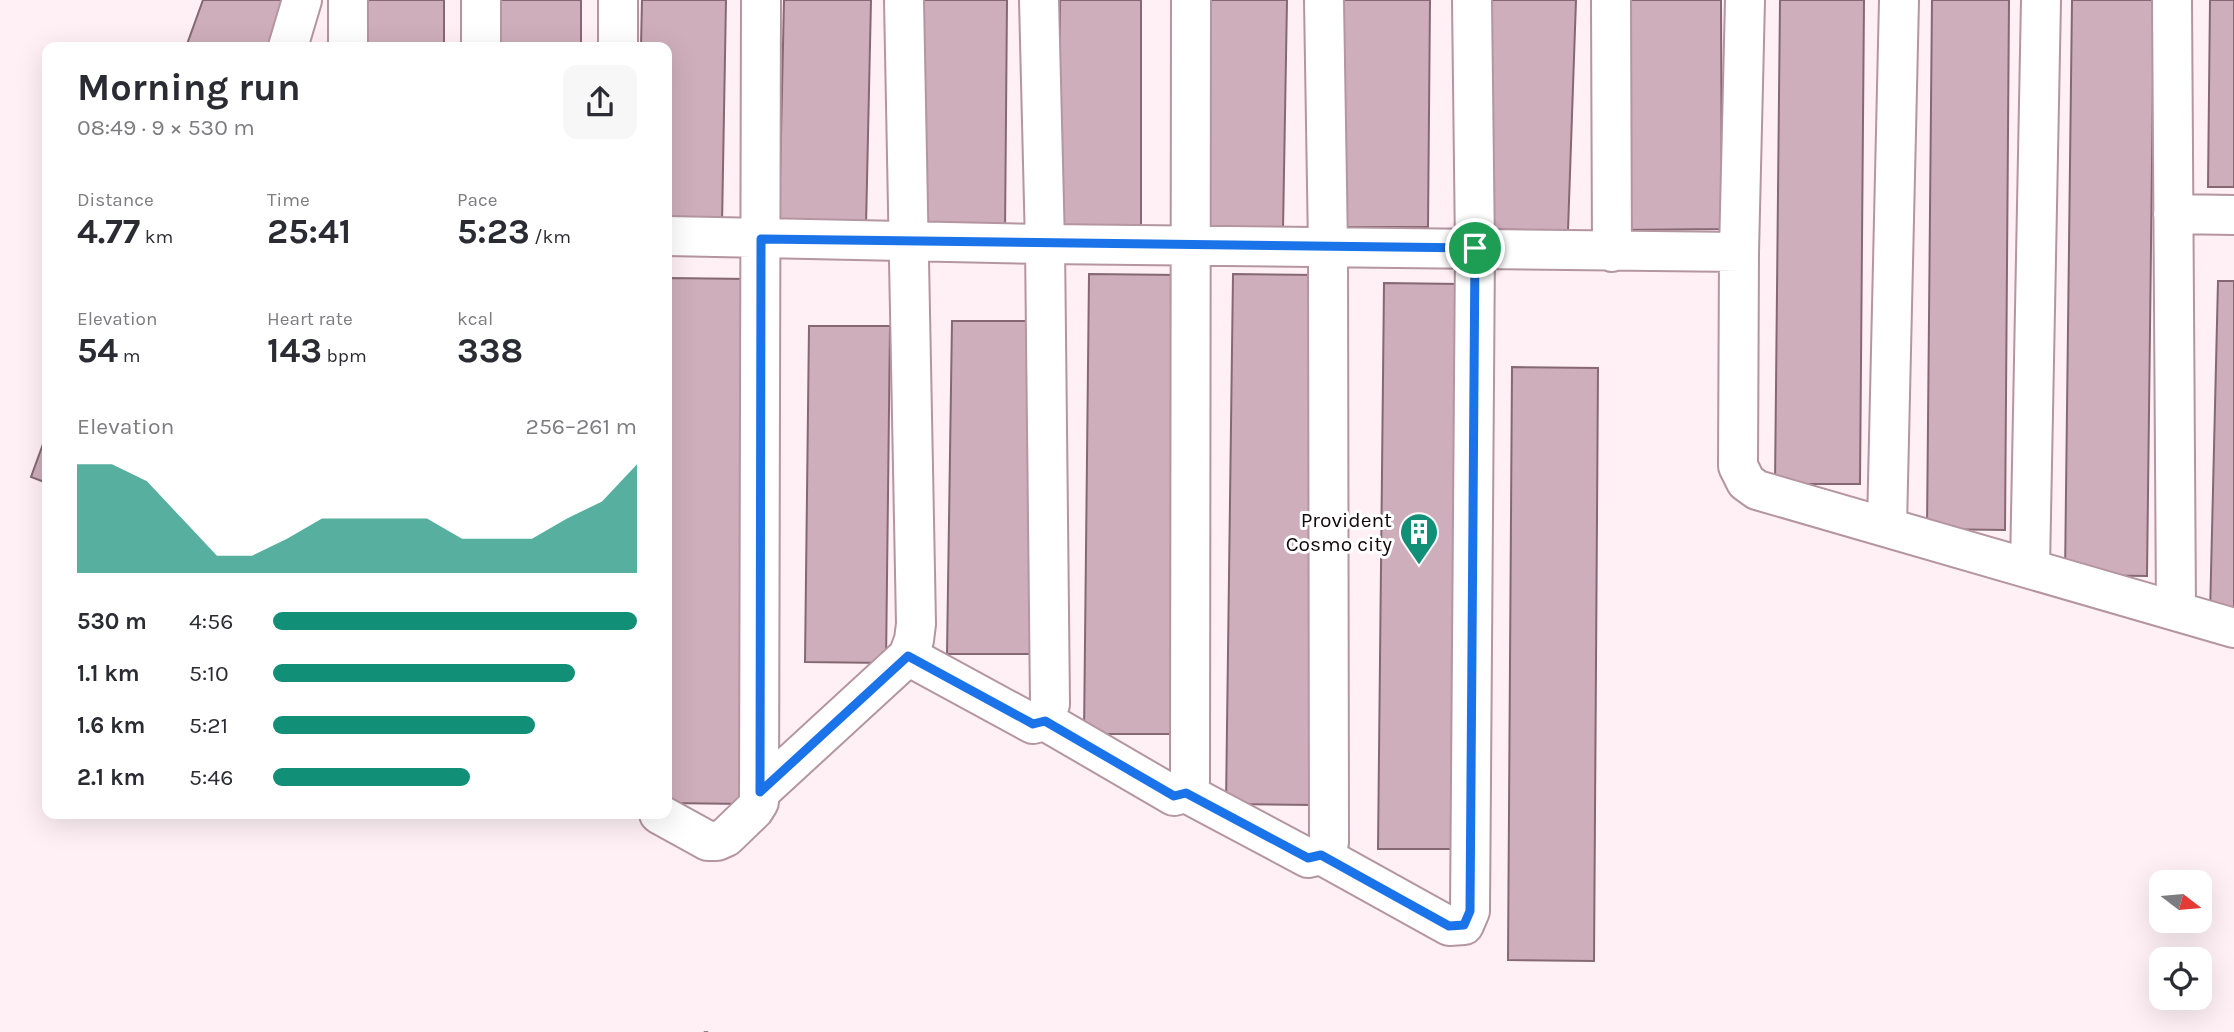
<!DOCTYPE html>
<meta charset="utf-8">
<style>
:root{--surface:#fff;--page:#f7f7f7;--text:#2b2b33;--muted:#7c7c81;--accent:#119077}
body{margin:0;font-family:Karla,sans-serif;background:var(--page);color:var(--text);height:100vh;display:flex;flex-direction:column;font-size:26px;white-space:nowrap}
*{box-sizing:border-box;margin:0}
p{font-size:23px;color:var(--muted)}
.icon{flex:none;width:38px;height:38px;fill:none;stroke:currentColor;stroke-width:2;stroke-linecap:round;stroke-linejoin:round}
.map{position:relative;flex:1;overflow:hidden}
.sheet{position:absolute;left:42px;top:42px;width:630px;height:777px;display:flex;flex-direction:column;background:var(--surface);border-radius:14px;box-shadow:0 7px 28px #0002}
.sheet>*{flex:none}
.needle{width:46px;rotate:106deg}
.fabs{position:absolute;left:2149px;top:870px;display:grid;gap:14px}
.fabs a{display:grid;place-items:center;width:63px;height:63px;border-radius:14px;background:var(--surface);box-shadow:0 7px 28px #0002;font-size:35px}
.pin{position:absolute;display:grid;place-items:center;width:60px;height:60px;color:#fff;margin:-30px;border:4px solid #fff;border-radius:50%;box-shadow:0 2px 7px #0007}
.round{display:grid;place-items:center;flex:none;width:74px;height:74px;border-radius:14px;background:var(--page)}
.headline{display:flex;align-items:center;justify-content:space-between;height:119px;padding:0 35px}
h1{font-size:38px;font-weight:700;line-height:52px}
.metrics{display:grid;grid-template-columns:repeat(3,1fr);gap:10px;height:119px;padding:7px 35px}
.metrics div{display:grid;align-content:center}
.metrics b{font-size:35px;font-weight:700}
.metrics small{font-size:19px;font-weight:400}
.metrics p{font-size:19px}
.chart{height:196px;padding:14px 35px}
.chart p{display:flex;justify-content:space-between}
.chart svg{width:100%;height:126px;margin-top:7px;fill:var(--accent);opacity:.7}
ul{padding:0 35px;list-style:none;font-size:23px}
li{display:grid;grid-template-columns:112px 84px 1fr;align-items:center;height:52px}
li i{height:18px;border-radius:9px;background:var(--accent)}
.map>svg:first-child{display:block}
.building{fill:#ceaeba;stroke:#856872;stroke-width:2}
.lines{fill:none;stroke-linecap:round;stroke-linejoin:round}
.minor-casing{stroke:#b495a0;stroke-width:42}
.path{stroke:#8f8387;stroke-width:4.5;stroke-dasharray:2 5;stroke-linecap:butt}
.minor{stroke:#fff;stroke-width:38}
.route-casing{stroke:#fff;stroke-width:14}
.route{stroke:#1a73e8;stroke-width:9}
.labels{text-anchor:middle;dominant-baseline:central;stroke-width:6;stroke-linejoin:round;paint-order:stroke}
.poi-label{font-size:21px;fill:#14090d;stroke:#fff;text-anchor:end}
</style>
<div class="map">
<svg width="2234" height="1032" viewBox="0 0 2234 1032">
<rect width="100%" height="100%" fill="#fef0f5"/>
<path class="building" d="M203 0H290L273 47H186Z
M362 0H444V47H362Z
M498 0H581V47H497Z
M642 0H726L722 225 667 224V47H641Z
M784 0H871L866 226 779 224Z
M914 0H1007L1005 233H912Z
M1060 0H1141V229H1060Z
M1209 0H1287L1283 230 1206 229Z
M1339 0H1430L1428 227H1337Z
M1491 0H1576L1568 231 1484 229Z
M1622 0H1721L1722 229 1623 230Z
M1780 0H1864L1860 484H1775Z
M1932 0H2009L2005 530 1927 529Z
M2072 0H2154L2147 576 2065 575Z
M2210 0H2234V187H2208Z
M1089 274 1179 275 1173 734H1084Z
M1233 274 1318 275 1312 805 1226 804Z
M667 278 750 279 744 804 667 803Z
M2218 281H2234V615H2210Z
M1384 283 1460 284 1453 849H1378Z
M952 321H1034L1030 654H947Z
M809 326H890L886 663 805 662Z
M1512 367 1598 368 1594 961 1508 960Z
M47 433V483L31 477Z"/>
<g class="lines">
<defs>
<path id="minor" d="M348 0V47
M481 0V47
M1611 0 1612 252
M1745 0 1739 252 1738 466 1746 482 1757 490 2234 628
M2172 0 2176 611
M288 47 302 0
M618 47V0
M2173 214 2234 215
M667 236 1045 244 1739 252
M1887 526 1899 0
M2030 567 2041 0
M908 656 1033 724 1045 721 1050 704 1045 244 1039 0
M1045 721 1174 796 1186 793 1190 781 1191 0
M760 792 908 656 914 640 916 624 904 0
M1186 793 1308 858 1321 855 1329 843 1328 247 1324 0
M659 814 708 841H717L726 837 754 810 759 802 761 0
M1321 855 1449 926 1464 925 1470 911 1475 249 1472 0"/>
</defs>
<use href="#minor" class="minor-casing"/>
<path class="path" d="M706 1032V1031"/>
<use href="#minor" class="minor"/>
</g>
<g class="lines">
<defs>
<path id="route" d="M761 239 1475 248 1470 911 1464 925 1449 926 1321 855 1308 858 1186 793 1174 796 1045 721 1033 724 908 656 760 792Z"/>
</defs>
<use href="#route" class="route-casing"/>
<use href="#route" class="route"/>
</g>
<defs>
<symbol id="building-pin" viewBox="-11 -11 22 30"><path d="M0 17L-7.5 6A9.5 9.5 0 1 1 7.5 6Z" fill="#119077" stroke="#fff"/><path d="M-4-6H4V6H1V3H-1V6H-4ZM-2.5-4.3h1.7v1.8h-1.7ZM.8-4.3h1.7v1.8H.8ZM-2.5-1h1.7V.8h-1.7ZM.8-1h1.7V.8H.8Z" fill="#fff"/></symbol>
</defs>
<g fill-rule="evenodd">
<use href="#building-pin" x="1397" y="510" width="44" height="60"/>
</g>
<g class="labels">
<g class="poi-label">
<text x="1392" y="520">Provident<tspan x="1392" dy="24">Cosmo city</tspan></text>
</g>
</g>
</svg>
<div class="fabs">
<a><svg class="needle" viewBox="-14 -14 28 28"><path d="M0-13l5 13h-10z" fill="#e53935"/><path d="M0 13l5-13h-10z" fill="#7c7c81"/></svg></a>
<a><svg class="icon" aria-label="locate" viewBox="0 0 24 24"><circle cx="12" cy="12" r="6"/><path d="M12 2v4M12 18v4M2 12h4M18 12h4"/></svg></a>
</div>
<div class="pin" style="left:1475px;top:248px;background:#1e9e55"><svg class="icon" aria-label="arrive" viewBox="0 0 24 24"><path d="M6 21V4h12l-3 4 3 4H6"/></svg></div>
<section class="sheet">
<div class="headline"><div><h1>Morning run</h1><p>08:49 · 9 × 530 m</p></div><a class="round"><svg class="icon" aria-label="share" viewBox="0 0 24 24"><path d="M12 15V3M7 8l5-5 5 5M5 13v7h14v-7"/></svg></a></div>
<div class="metrics">
<div><p>Distance</p><b>4.77<small> km</small></b></div>
<div><p>Time</p><b>25:41</b></div>
<div><p>Pace</p><b>5:23<small> /km</small></b></div>
</div>
<div class="metrics">
<div><p>Elevation</p><b>54<small> m</small></b></div>
<div><p>Heart rate</p><b>143<small> bpm</small></b></div>
<div><p>kcal</p><b>338</b></div>
</div>
<div class="chart"><p><span>Elevation</span>256–261 m</p>
<svg viewBox="0 0 160 44" preserveAspectRatio="none"><path d="M0 44V6L10 6L20 12L30 25L40 38L50 38L60 32L70 25L80 25L90 25L100 25L110 32L120 32L130 32L140 25L150 19L160 6V44z"/></svg>
</div>
<ul>
<li><b>530 m</b>4:56<i style="width:100%"></i></li>
<li><b>1.1 km</b>5:10<i style="width:83%"></i></li>
<li><b>1.6 km</b>5:21<i style="width:72%"></i></li>
<li><b>2.1 km</b>5:46<i style="width:54%"></i></li>
</ul>
</section>
</div>
